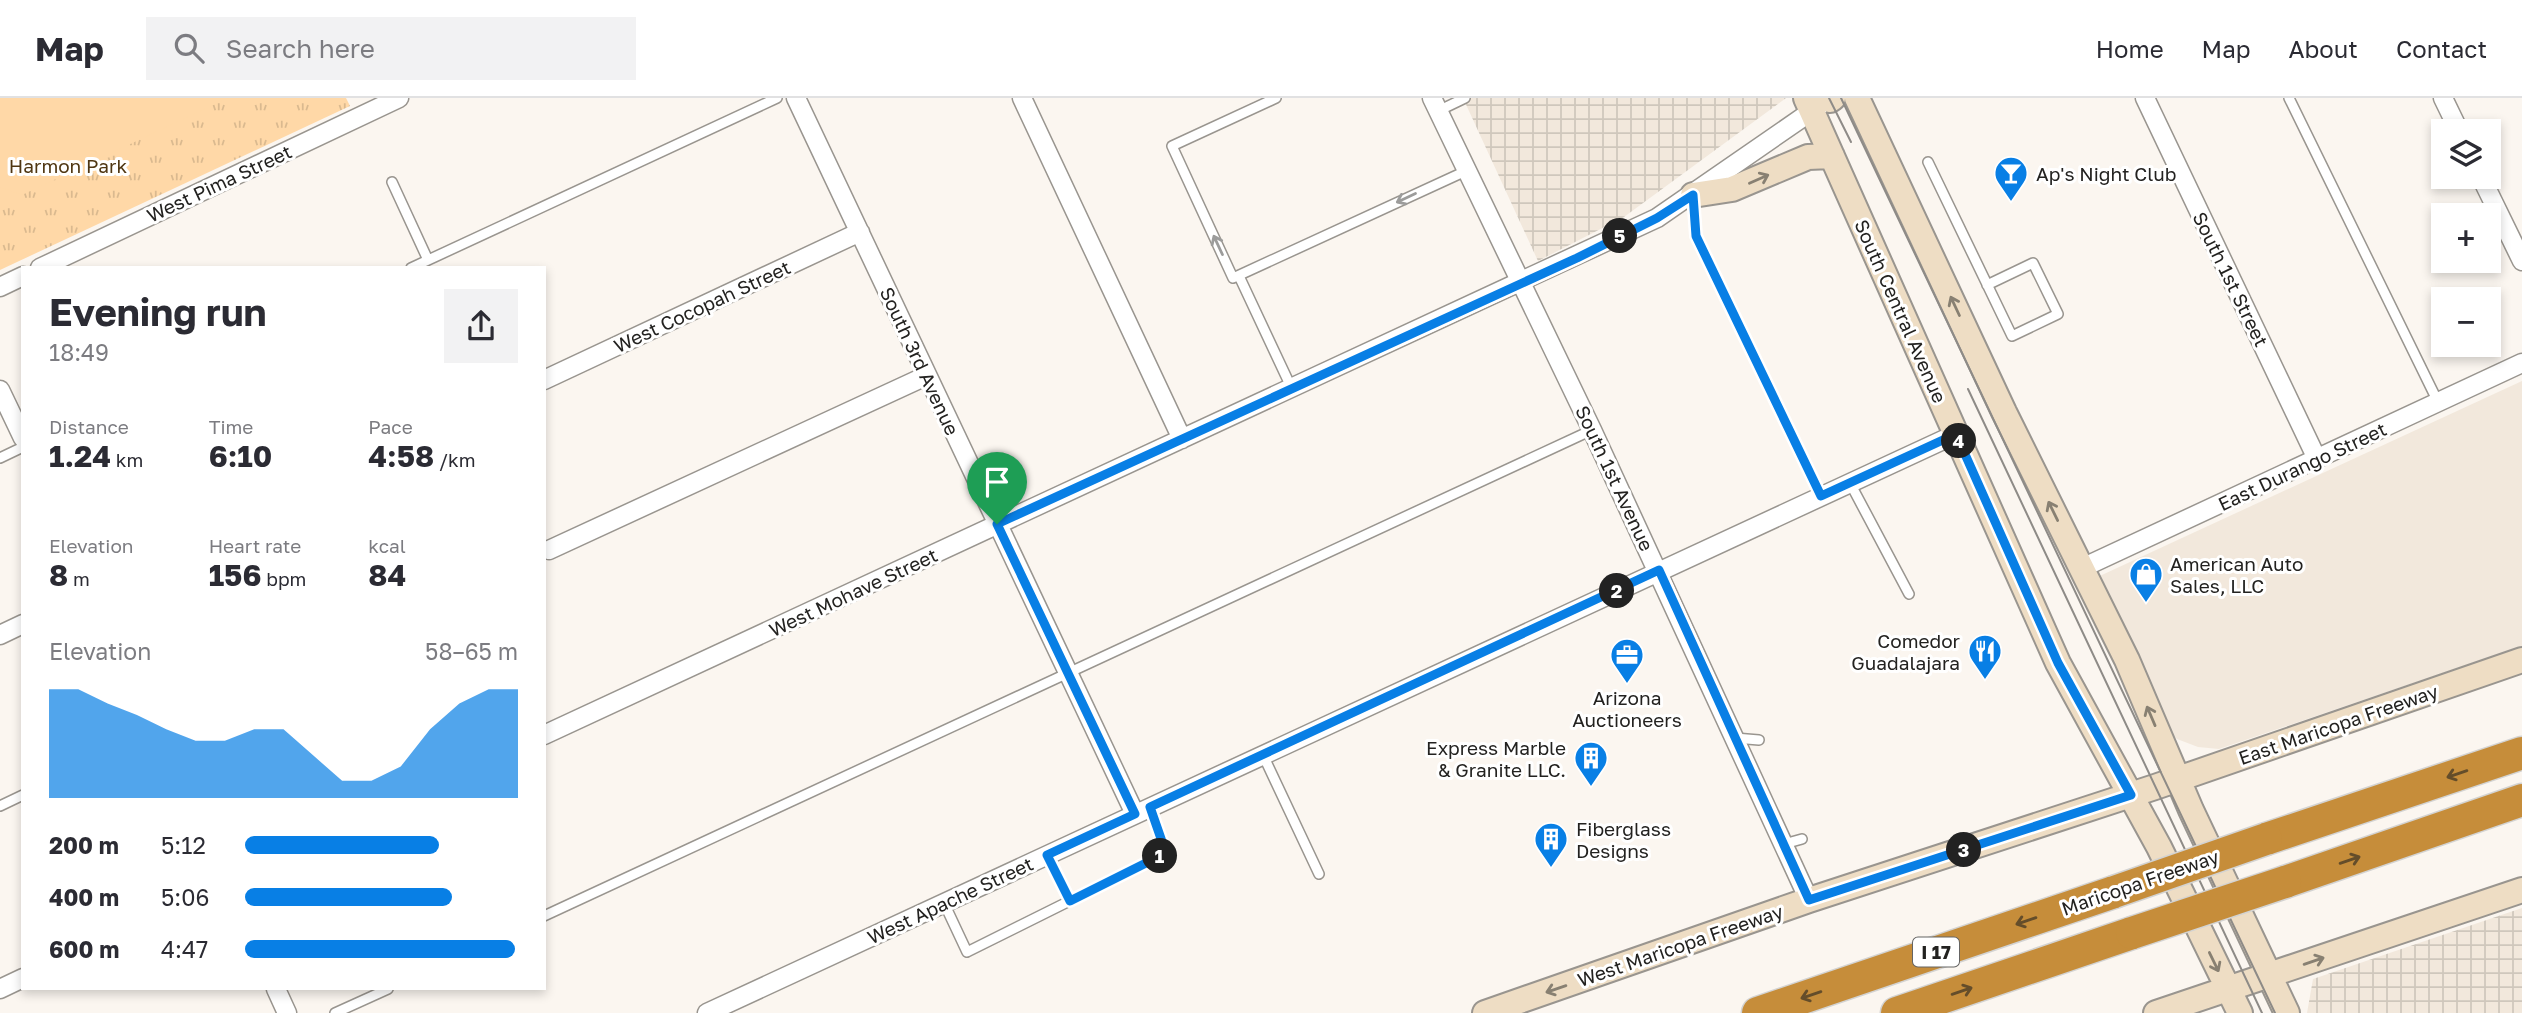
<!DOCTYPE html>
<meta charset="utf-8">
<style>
:root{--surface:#fff;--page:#f2f2f3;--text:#2b2b33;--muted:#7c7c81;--line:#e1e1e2;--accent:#087fe5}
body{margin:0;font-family:"Golos Text",sans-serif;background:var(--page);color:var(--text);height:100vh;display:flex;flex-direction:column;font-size:26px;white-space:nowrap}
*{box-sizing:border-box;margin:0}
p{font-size:23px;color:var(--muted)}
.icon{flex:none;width:38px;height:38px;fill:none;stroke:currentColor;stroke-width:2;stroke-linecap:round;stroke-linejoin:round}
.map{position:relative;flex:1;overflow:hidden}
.sheet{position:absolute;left:21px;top:168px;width:525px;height:724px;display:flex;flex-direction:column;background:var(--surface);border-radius:0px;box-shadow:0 4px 10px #0003}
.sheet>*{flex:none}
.fabs{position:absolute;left:2431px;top:21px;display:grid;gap:14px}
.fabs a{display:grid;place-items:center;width:70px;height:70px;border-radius:0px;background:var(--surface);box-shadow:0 4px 10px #0003;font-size:35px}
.pin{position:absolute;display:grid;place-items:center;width:60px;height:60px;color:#fff;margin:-72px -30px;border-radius:50% 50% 50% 0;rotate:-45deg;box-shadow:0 0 7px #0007}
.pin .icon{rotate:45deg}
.km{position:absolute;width:35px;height:35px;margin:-18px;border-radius:50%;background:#222;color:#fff;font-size:19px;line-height:35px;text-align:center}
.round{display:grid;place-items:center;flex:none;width:74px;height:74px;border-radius:0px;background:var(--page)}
.head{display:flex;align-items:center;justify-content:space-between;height:119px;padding:0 28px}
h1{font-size:38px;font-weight:700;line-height:52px}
.metrics{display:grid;grid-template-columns:repeat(3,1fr);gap:10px;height:119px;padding:7px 28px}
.metrics div{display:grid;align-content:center}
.metrics b{font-size:30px;font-weight:700}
.metrics small{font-size:19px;font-weight:400}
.metrics p{font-size:19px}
.chart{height:196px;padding:14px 28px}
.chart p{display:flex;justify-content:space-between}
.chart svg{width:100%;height:126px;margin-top:7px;fill:var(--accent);opacity:.7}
ul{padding:0 28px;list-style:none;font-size:23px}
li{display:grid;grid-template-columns:112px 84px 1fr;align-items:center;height:52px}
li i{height:18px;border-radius:9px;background:var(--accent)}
header{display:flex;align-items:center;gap:42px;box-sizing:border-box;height:98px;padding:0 35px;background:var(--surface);border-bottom:2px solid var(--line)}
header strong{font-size:33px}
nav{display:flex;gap:38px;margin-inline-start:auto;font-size:24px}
.search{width:490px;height:63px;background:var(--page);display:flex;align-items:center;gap:18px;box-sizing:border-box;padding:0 24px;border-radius:0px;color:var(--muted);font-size:26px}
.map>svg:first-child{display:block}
.built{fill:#f2e8dc}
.industrial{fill:url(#industrial-grid)}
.park{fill:url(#park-tufts)}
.pitch{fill:#ffd8a7}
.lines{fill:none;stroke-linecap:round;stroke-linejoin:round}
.lane-casing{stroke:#99958f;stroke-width:12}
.street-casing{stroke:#99958f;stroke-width:21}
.secondary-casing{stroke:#99958f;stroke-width:28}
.highway-casing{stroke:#d3d3d2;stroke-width:35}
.lane{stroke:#fff;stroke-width:9}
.street{stroke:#fff;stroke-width:18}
.secondary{stroke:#eeddc4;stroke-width:24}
.highway{stroke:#c68d3a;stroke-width:32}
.tram{stroke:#8e8b87;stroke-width:2}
.highway-bridge-casing{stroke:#d3d3d2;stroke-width:35;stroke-linecap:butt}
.highway-bridge{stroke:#c68d3a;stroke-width:32}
.oneway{stroke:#888072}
.oneway2{stroke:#9c9c9b}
.oneway3{stroke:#644d2a}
.route-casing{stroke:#fff;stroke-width:14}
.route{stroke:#087fe5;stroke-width:9}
.labels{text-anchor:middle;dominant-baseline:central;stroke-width:6;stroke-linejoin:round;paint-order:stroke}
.shield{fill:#fff;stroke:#656463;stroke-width:2}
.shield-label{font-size:18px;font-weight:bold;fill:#232220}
.park-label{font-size:19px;fill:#4f3612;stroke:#fff}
.poi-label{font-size:19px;fill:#232220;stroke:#fff;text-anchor:start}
.street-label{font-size:19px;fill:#232220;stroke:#fff}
</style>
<header>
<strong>Map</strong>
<div class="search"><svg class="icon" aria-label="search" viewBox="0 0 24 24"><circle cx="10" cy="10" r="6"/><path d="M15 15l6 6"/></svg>Search here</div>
<nav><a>Home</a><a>Map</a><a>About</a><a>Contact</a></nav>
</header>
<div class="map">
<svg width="2522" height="915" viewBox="0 0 2522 915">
<defs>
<pattern id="industrial-grid" width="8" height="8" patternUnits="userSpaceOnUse" patternTransform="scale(1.75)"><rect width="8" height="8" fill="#f2e8dc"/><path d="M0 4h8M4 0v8" fill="none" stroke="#cfc7bc"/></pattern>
<pattern id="park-tufts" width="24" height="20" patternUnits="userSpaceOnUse" patternTransform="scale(1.75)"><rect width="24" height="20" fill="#ffd8a7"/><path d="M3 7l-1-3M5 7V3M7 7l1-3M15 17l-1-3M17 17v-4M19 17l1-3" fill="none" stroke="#dab98f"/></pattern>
</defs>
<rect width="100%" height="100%" fill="#fbf6f0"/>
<path class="built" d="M2522 283V548L2219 651 2198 649 2177 641 2157 621 2091 482Z"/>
<path class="industrial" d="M1463 0H1786L1624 119 1538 163Z
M2522 810V915H2307L2313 881Z"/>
<path class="park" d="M0 0H346L350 8 0 172Z"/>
<path class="pitch" d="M0 0H228L22 97 0 89Z"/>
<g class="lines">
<defs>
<path id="lane" d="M1276 0 1172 48 1233 180 1468 72
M2289 0 2438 304
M1438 13 1465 0
M1928 64 2012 238 2058 216 2033 165 1987 187
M392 84 428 162
M1693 99 1696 138 1821 398
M411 170 777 0
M1239 178 1292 291
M0 360 23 349
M1850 385 1909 496
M1735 640 1759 642
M1263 657 1319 776
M0 708 23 697
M1784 746 1802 741
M1047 757 1070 803
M944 805 967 854 1166 755 1150 709
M544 818 1592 332
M335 915 388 891"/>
<path id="street" d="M796 0 1135 716
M1022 0 1182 341
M1432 0 1592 332 1809 802
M2145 0 2317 361
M2443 0 2459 33
M2481 79 2522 163
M40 170 399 0
M0 189 23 178
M544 282 860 134
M0 292 23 340
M549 452 926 278
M2082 470 2522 265
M0 537 23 526
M544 637 1657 120 1819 8
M0 891 23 880
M276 891 287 915
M707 915 1956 336"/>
<path id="secondary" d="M1806 0 2058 565 2159 749 2240 915
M1857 0 2004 314 2127 562 2191 712 2287 915
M1830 2 1833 0
M1693 97 1732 91 1808 59 1832 58
M1485 915 1809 802 2155 689 2522 562
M2156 915 2522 792"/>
<path id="highway" d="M2266 741 2522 655
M2285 784 2522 702
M1758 915 2114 794
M1897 915 2132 835"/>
</defs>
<use href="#lane" class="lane-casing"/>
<use href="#street" class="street-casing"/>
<use href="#secondary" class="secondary-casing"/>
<use href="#highway" class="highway-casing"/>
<use href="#lane" class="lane"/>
<use href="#street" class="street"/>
<use href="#secondary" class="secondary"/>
<use href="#highway" class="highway"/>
<path class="tram" d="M1829 0 1851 44
M1841 0 2275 915
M1968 291 2262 915"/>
<defs>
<path id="highway-bridge" d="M2114 794 2266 741
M2132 835 2285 784"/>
</defs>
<use href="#highway-bridge" class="highway-bridge-casing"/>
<use href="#highway-bridge" class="highway-bridge"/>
</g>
<defs><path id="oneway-shaft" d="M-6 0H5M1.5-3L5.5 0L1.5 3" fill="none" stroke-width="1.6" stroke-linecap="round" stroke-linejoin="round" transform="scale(1.75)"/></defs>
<g class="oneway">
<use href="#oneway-shaft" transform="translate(1759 81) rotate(-24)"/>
<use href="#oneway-shaft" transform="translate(1955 208) rotate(-115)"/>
<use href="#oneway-shaft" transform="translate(2053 413) rotate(-116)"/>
<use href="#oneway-shaft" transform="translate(2151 618) rotate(-113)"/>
<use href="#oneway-shaft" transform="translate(2314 863) rotate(-19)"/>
<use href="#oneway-shaft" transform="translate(2214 864) rotate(64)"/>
<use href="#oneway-shaft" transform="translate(1556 891) rotate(161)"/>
</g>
<g class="oneway2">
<use href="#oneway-shaft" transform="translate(1406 100) rotate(155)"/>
<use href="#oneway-shaft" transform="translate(1218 147) rotate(-115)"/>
</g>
<g class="oneway3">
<use href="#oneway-shaft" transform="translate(2457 676) rotate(161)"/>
<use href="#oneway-shaft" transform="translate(2350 762) rotate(-19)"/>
<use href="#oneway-shaft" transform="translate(2026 823) rotate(161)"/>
<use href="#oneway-shaft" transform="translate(1962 893) rotate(-19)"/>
<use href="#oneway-shaft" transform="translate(1811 897) rotate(161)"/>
</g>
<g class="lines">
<defs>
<path id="route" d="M1693 97 1696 138 1821 398 1956 336 2058 565 2131 697 1809 802 1659 472 1150 709 1166 755 1070 803 1047 757 1135 716 997 426 1577 160 1657 120Z"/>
</defs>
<use href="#route" class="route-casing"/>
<use href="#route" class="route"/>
</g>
<defs>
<symbol id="bar-pin" viewBox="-11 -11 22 30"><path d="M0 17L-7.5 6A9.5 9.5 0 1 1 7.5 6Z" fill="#087fe5" stroke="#fff"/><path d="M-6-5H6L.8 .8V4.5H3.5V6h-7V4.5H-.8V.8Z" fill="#fff"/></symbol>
<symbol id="shop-pin" viewBox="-11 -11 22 30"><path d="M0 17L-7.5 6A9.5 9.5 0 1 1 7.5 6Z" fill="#087fe5" stroke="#fff"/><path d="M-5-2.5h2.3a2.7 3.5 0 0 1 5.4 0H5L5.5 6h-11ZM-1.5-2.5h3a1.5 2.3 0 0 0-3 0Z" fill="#fff"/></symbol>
<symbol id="restaurant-pin" viewBox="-11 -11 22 30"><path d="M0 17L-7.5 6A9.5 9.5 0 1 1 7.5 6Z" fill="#087fe5" stroke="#fff"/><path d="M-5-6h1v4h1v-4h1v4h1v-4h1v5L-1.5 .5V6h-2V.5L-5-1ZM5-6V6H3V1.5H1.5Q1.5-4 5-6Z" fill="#fff"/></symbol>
<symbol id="office-pin" viewBox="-11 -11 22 30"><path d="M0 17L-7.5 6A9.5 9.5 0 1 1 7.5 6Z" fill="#087fe5" stroke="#fff"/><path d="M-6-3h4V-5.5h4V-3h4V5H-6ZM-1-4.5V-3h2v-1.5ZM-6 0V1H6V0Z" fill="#fff"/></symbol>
<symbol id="building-pin" viewBox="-11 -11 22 30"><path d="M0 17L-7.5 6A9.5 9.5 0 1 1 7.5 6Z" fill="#087fe5" stroke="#fff"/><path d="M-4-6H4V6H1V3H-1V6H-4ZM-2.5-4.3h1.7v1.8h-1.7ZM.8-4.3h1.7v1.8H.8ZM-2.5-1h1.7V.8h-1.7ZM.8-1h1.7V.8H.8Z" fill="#fff"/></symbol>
</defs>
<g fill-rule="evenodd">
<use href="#bar-pin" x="1992" y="56" width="38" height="52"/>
<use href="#shop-pin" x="2127" y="457" width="38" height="52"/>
<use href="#restaurant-pin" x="1966" y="534" width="38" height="52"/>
<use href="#office-pin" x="1608" y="538" width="38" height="52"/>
<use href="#building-pin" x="1572" y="641" width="38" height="52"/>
<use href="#building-pin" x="1532" y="722" width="38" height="52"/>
</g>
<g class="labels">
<rect class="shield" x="1913" y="839.5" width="46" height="29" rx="5"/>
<g class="shield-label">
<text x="1936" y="854">I 17</text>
</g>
<g class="park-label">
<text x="68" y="67">Harmon Park</text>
</g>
<g class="poi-label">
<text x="2036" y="75">Ap's Night Club</text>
<text x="2170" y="465">American Auto<tspan x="2170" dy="22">Sales, LLC</tspan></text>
<text x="1960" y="542" text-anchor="end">Comedor<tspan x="1960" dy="22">Guadalajara</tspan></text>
<text x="1627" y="599" text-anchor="middle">Arizona<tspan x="1627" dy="22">Auctioneers</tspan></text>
<text x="1566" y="649" text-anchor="end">Express Marble<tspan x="1566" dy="22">&amp; Granite LLC.</tspan></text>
<text x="1576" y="730">Fiberglass<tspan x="1576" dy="22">Designs</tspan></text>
</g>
<g class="street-label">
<text transform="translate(219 85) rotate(-25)">West Pima Street</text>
<text transform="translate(2231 181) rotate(64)">South 1st Street</text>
<text transform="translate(702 208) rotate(-25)">West Cocopah Street</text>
<text transform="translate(1901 213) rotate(66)">South Central Avenue</text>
<text transform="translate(920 263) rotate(65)">South 3rd Avenue</text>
<text transform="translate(2302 368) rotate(-25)">East Durango Street</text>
<text transform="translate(1615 380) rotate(65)">South 1st Avenue</text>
<text transform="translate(853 494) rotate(-25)">West Mohave Street</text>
<text transform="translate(2338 626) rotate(-19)">East Maricopa Freeway</text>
<text transform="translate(2140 784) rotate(-19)">Maricopa Freeway</text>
<text transform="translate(950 802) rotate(-25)">West Apache Street</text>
<text transform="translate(1680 847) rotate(-19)">West Maricopa Freeway</text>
</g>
</g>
</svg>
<div class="fabs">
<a><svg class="icon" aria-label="layers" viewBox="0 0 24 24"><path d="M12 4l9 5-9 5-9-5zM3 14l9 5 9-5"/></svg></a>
<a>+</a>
<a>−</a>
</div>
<div class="pin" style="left:997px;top:426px;background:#1e9e55"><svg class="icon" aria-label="arrive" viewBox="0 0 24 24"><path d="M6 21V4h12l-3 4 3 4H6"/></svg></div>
<b class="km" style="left:1160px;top:758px">1</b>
<b class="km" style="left:1617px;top:493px">2</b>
<b class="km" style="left:1964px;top:752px">3</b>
<b class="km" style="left:1959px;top:343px">4</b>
<b class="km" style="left:1620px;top:138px">5</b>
<section class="sheet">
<div class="head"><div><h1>Evening run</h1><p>18:49</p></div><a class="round"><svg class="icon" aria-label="share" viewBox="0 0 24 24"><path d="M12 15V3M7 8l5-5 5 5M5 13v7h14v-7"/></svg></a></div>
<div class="metrics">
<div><p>Distance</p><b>1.24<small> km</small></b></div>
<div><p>Time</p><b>6:10</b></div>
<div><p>Pace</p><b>4:58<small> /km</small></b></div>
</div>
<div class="metrics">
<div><p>Elevation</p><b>8<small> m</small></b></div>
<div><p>Heart rate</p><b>156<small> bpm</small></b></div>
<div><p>kcal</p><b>84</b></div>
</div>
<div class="chart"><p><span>Elevation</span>58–65 m</p>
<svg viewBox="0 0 160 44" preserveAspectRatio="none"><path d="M0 44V6L10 6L20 11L30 15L40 20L50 24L60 24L70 20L80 20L90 29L100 38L110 38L120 33L130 20L140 11L150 6L160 6V44z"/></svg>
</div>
<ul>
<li><b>200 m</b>5:12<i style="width:71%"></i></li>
<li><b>400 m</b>5:06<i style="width:76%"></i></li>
<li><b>600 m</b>4:47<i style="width:99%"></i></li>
</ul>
</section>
</div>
